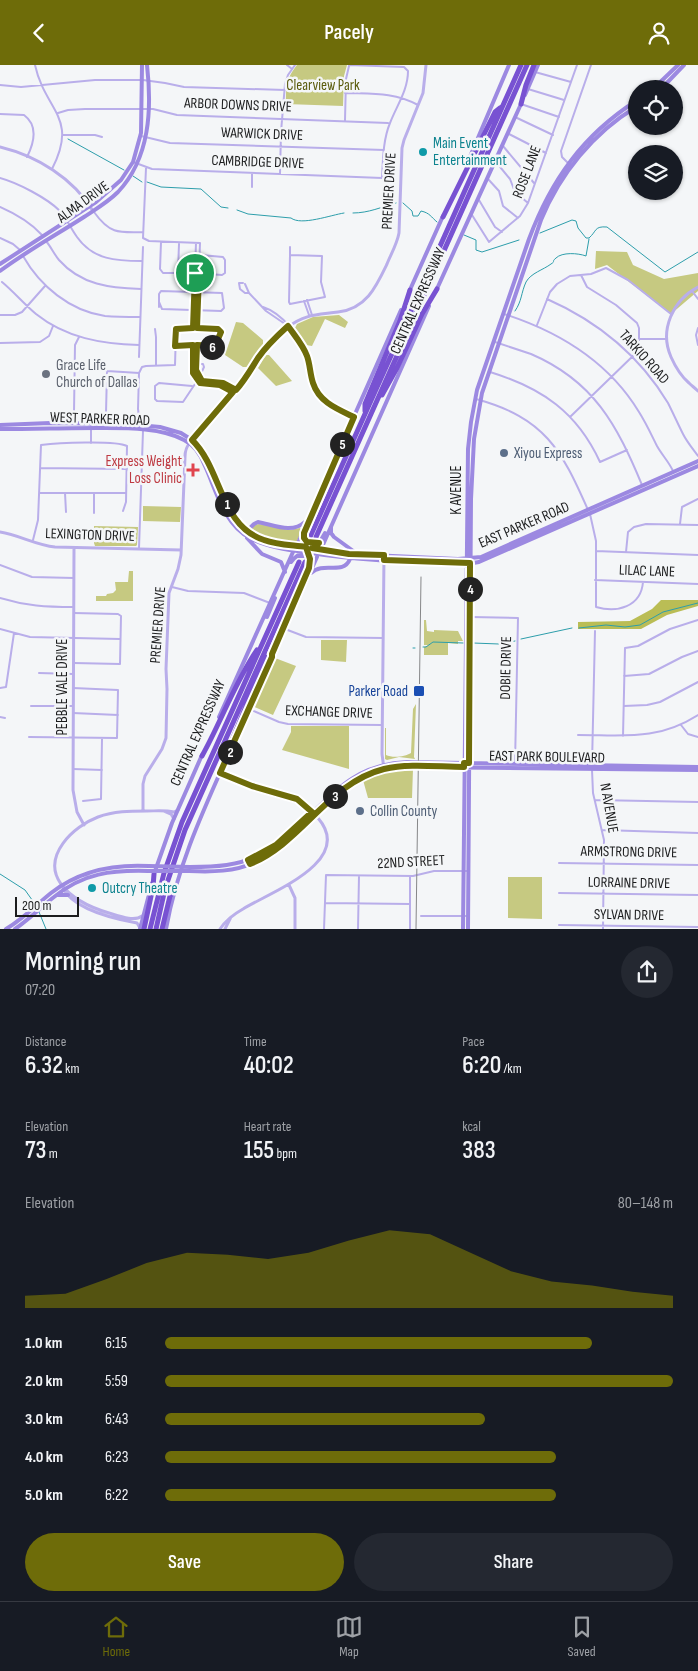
<!DOCTYPE html>
<meta charset="utf-8">
<style>
:root{--surface:#171b24;--page:#242831;--text:#f1f3f6;--muted:#9ea1a6;--line:#363941;--accent:#6e6c09}
body{margin:0;font-family:"Sofia Sans Condensed",sans-serif;background:var(--page);color:var(--text);height:100vh;display:flex;flex-direction:column;font-size:19px;white-space:nowrap}
*{box-sizing:border-box;margin:0}
p{font-size:16px;color:var(--muted)}
.icon{flex:none;width:28px;height:28px;fill:none;stroke:currentColor;stroke-width:2;stroke-linecap:round;stroke-linejoin:round}
.map{position:relative;height:864px;overflow:hidden}
.sheet{display:flex;flex-direction:column;background:var(--surface);flex:1}
.sheet>*{flex:none}
.controls{position:absolute;left:628px;top:15px;display:grid;gap:10px}
.controls a{display:grid;place-items:center;width:55px;height:55px;border-radius:50%;background:var(--surface);box-shadow:0 1px 4px #0004;font-size:25px}
.scale{position:absolute;left:15px;bottom:12px;width:64px;box-sizing:border-box;padding-left:5px;border:2px solid #1c1d1e;border-top:0;font-size:14px;line-height:18px;white-space:nowrap;color:#1c1d1e;-webkit-text-stroke:4px #f4f6f8;paint-order:stroke}
.pin{position:absolute;display:grid;place-items:center;width:42px;height:42px;color:#fff;margin:-21px;border:2px solid #fff;border-radius:50%;box-shadow:0 1px 5px #0007}
.km{position:absolute;width:25px;height:25px;margin:-12px;border-radius:50%;background:#222;color:#fff;font-size:14px;line-height:25px;text-align:center}
.round{display:grid;place-items:center;flex:none;width:52px;height:52px;border-radius:26px;background:var(--page)}
.summary{display:flex;align-items:center;justify-content:space-between;height:85px;padding:0 25px}
h1{font-size:28px;font-weight:600;line-height:38px}
.figures{display:grid;grid-template-columns:repeat(3,1fr);gap:8px;height:85px;padding:5px 25px}
.figures div{display:grid;align-content:center}
.figures b{font-size:25px;font-weight:600}
.figures small{font-size:14px;font-weight:400}
.figures p{font-size:14px}
.chart{height:140px;padding:10px 25px}
.chart p{display:flex;justify-content:space-between}
.chart svg{width:100%;height:90px;margin-top:5px;fill:var(--accent);opacity:.7}
.button{display:flex;gap:10px;margin-top:auto;padding:10px 25px}
.button a{flex:1;height:58px;border-radius:30px;background:var(--accent);color:#fff;font-size:20px;font-weight:600;line-height:58px;text-align:center}
.button a+a{background:var(--page);color:var(--text)}
ul{padding:0 25px;list-style:none;font-size:16px}
li{display:grid;grid-template-columns:80px 60px 1fr;align-items:center;height:38px}
li i{height:12px;border-radius:6px;background:var(--accent)}
header{display:flex;justify-content:space-between;align-items:center;height:65px;padding:0 25px;background:var(--accent);color:#fff;font-size:22px;font-weight:600}
.dock{display:flex;justify-content:space-around;align-items:center;height:70px;border-top:1px solid var(--line);background:var(--surface);font-size:14px;color:var(--muted)}
.dock a{display:grid;justify-items:center;gap:2px}
.dock .selected{color:var(--accent)}
.map>svg:first-child{display:block}
.green{fill:#c6c981}
.forest{fill:#babd55}
.lines{fill:none;stroke-linecap:round;stroke-linejoin:round}
.stream{stroke:#2d9eab;stroke-width:1}
.minor{stroke:#b9aeea;stroke-width:2}
.tertiary{stroke:#b9aeea;stroke-width:3}
.secondary{stroke:#9c89e1;stroke-width:4}
.motorway{stroke:#7852d2;stroke-width:5}
.tram{stroke:#868789;stroke-width:1}
.secondary-bridge{stroke:#9c89e1;stroke-width:4}
.route-casing{stroke:#fff;stroke-width:10}
.route{stroke:#6e6c09;stroke-width:6}
.culture-dot{fill:#0f9aa8;stroke:#f4f6f8;stroke-width:2}
.worship-dot{fill:#6b7280;stroke:#f4f6f8;stroke-width:2}
.service-dot{fill:#5c6f8a;stroke:#f4f6f8;stroke-width:2}
.health-dot{fill:#e0444e;stroke:#f4f6f8;stroke-width:2}
.transit-dot{fill:#1a4fb4;stroke:#f4f6f8;stroke-width:2}
.labels{text-anchor:middle;dominant-baseline:central;stroke-width:5;stroke-linejoin:round;paint-order:stroke}
.park-label{font-size:15px;fill:#5a5b0c;stroke:#f4f6f8}
.street-label{font-size:15px;fill:#1c1d1e;stroke:#f4f6f8}
.culture-label{font-size:15px;fill:#0d838f;stroke:#f4f6f8;text-anchor:start}
.worship-label{font-size:15px;fill:#5b616d;stroke:#f4f6f8;text-anchor:start}
.service-label{font-size:15px;fill:#4e5e75;stroke:#f4f6f8;text-anchor:start}
.health-label{font-size:15px;fill:#be3a42;stroke:#f4f6f8;text-anchor:end}
.transit-label{font-size:15px;fill:#164399;stroke:#f4f6f8;text-anchor:end}
</style>
<header><svg class="icon" aria-label="back" viewBox="0 0 24 24"><path d="M15 5l-7 7 7 7"/></svg>Pacely<svg class="icon" aria-label="person" viewBox="0 0 24 24"><circle cx="12" cy="8" r="4"/><path d="M4 21q1-7 8-7t8 7"/></svg></header>
<div class="map">
<svg width="698" height="864" viewBox="0 0 698 864">
<rect width="100%" height="100%" fill="#f4f6f8"/>
<path class="green" d="M297 0H347L344 11 343 41 286 39C286 21 286 14 297 0Z
M596 186 627 187 633 200 664 214 698 208V226L671 249 607 200 595 204Z
M339 250 348 257 345 263 325 254 312 281 306 280 294 265 297 259 313 252Z
M236 257 243 258 263 275V282L248 302H243L225 290Z
M266 290H269L292 316 276 321 258 303Z
M143 441 181 442 180 457 143 456Z
M259 459 290 465 300 463 302 465 296 478 267 472 251 465 254 460Z
M94 461 138 462 137 480 136 481H95L94 478Z
M129 506H133V536H96V531H106L107 529 113 528 116 525 115 517H128Z
M424 555H426L427 566 434 567V565L458 566 463 576H458V579L448 578V590H424V582L429 580H424Z
M321 575H347L346 597 321 595Z
M275 593 296 601 273 650 252 641Z
M416 639 414 692 415 694 399 692 387 695 385 694V663H386V690C392 693 405 692 411 688L413 644Z
M291 661H349V704L282 685 291 667Z
M413 704 412 733H368L363 715 384 707Z
M508 812H542V854L508 853Z"/>
<path class="forest" d="M661 535H698V541L667 550 641 564H578V557L630 556 652 544Z"/>
<g class="lines">
<path class="stream" d="M68 74 124 105
M133 111 142 117
M147 117 161 122 201 124 221 142 228 143
M403 138 412 146 413 151H418L421 146C430 148 431 152 437 157
M237 145 248 149 291 153C301 161 331 150 344 148
M353 148C369 148 381 142 396 138
M540 168 572 155 576 156 578 163 586 173H589C597 166 594 161 607 162L665 207 698 187
M464 170 476 175V185L482 187 519 175
M515 246C522 236 521 228 526 217 531 208 543 205 551 199 556 196 551 197 556 193 562 187 578 188 586 191L589 174
M579 563 606 560 625 562 640 560 663 547 698 538
M521 574 572 563
M473 578 499 579 515 576
M423 582H426L433 577 463 578
M413 583H415
M0 809 25 825 35 839
M39 847 46 864"/>
<path class="minor" d="M35 0C45 46 79 52 52 104
M287 0 292 4
M535 7 571 17
M0 20 21 22 95 15H143L165 18 184 22 285 25
M528 24 564 35
M345 28C372 29 394 27 418 40
M521 39 559 52
M58 48 68 45 85 44H153L177 50 388 58
M0 49 24 50C39 61 34 78 27 92
M515 52 553 70
M345 55 346 14 349 1
M509 69 546 88
M63 70H95L102 72
M141 71 170 78 384 85
M503 81 534 118
M133 97 152 104 382 113C383 94 383 75 390 58 397 40 408 25 408 6L404 2 349 0
M496 97 510 114 515 127 528 138
M569 99 562 92 561 86 591 0
M146 103 143 173 149 176 200 178 197 263
M280 109 281 67 285 19 288 10 295 0
M0 113C18 118 47 133 60 146 67 154 71 164 77 172 93 195 117 196 142 196
M488 114 499 126 503 141 518 153
M252 122V108
M479 135 495 162 502 167
M0 142C16 149 30 157 42 170
M94 147C109 168 117 168 143 167
M472 150 489 177 520 151 528 138 577 0
M0 173 13 179 20 185
M46 176C51 182 54 189 59 195 81 220 110 223 141 224
M161 177 160 204 163 208H175L178 206 179 179
M290 190 322 191 321 217 325 232 290 239 289 237 290 190V182
M23 191C40 221 70 246 105 251 117 252 129 252 140 252
M195 208 222 210 225 208V195L223 192 201 190
M2 217C14 227 24 239 36 249 66 273 102 279 139 280
M243 218H239L240 224 245 228H249
M245 219 249 228 266 246 288 261
M692 226 698 234
M547 234C597 256 639 290 668 338 673 348 678 359 683 369 687 377 693 384 698 391
M307 235 312 250
M304 236 309 250
M159 237 162 244 221 246 224 243 222 228 161 226 159 229V242V237
M263 242C282 248 302 273 308 292 312 306 311 320 321 332 329 342 343 347 354 352
M504 249C560 267 608 296 639 347 646 358 651 369 657 381 662 390 669 397 673 406
M0 250H15L22 247 45 221
M537 260 550 227 557 219 570 211 591 209 606 203 628 215 671 249
M193 263 196 178
M698 263 696 270 698 280
M155 264 156 272V300
M639 274H666
M495 277C507 281 519 285 531 289 594 316 617 360 642 420
M0 278 40 277 49 271 53 261
M193 280 192 305 197 315 200 318 226 322 233 327
M197 281 196 305 202 316 223 318 235 325
M139 292 143 182
M192 299H203L204 302 199 313 183 337 157 336 155 334V321L159 318 192 321
M75 300 107 306 139 308
M490 307C542 323 577 347 600 397L627 385
M139 308 138 344 140 359
M139 308 142 302 146 301 175 300 176 266 178 263 218 264 220 266 217 280 214 282 197 280 175 281
M476 334C545 353 561 384 588 445
M74 347 75 280 79 272
M106 348 107 306
M570 352 636 288 639 282V263L637 258 616 240 587 222 581 210
M91 378V358
M40 403 127 404
M39 428H126
M65 428 66 447
M94 448V428
M590 449 596 476V542C617 548 641 542 643 517
M680 459 682 442 698 434
M33 475 38 455 41 380C57 378 115 375 127 381L126 437 123 446
M139 483 143 366
M596 486 698 490
M626 487 628 467 634 462 646 459 698 460
M0 500 32 512 74 513
M595 515 698 519
M172 522 188 526 244 528 270 538
M0 533C26 541 46 542 74 542
M74 548 118 549 121 551 120 599 74 598
M471 552 518 553 515 699
M0 564 30 572 120 574
M285 564 306 572 383 573
M39 608 73 609
M624 611 649 609 682 592 698 586
M0 623 6 622 14 568
M31 641H73
M624 641 647 640 660 637 698 617
M249 644 279 657 288 659 381 660
M73 648 118 650
M0 652 5 653
M681 660 688 669 698 672
M578 670C624 670 657 676 698 650
M623 671 625 583 638 581 670 564 698 555
M29 672 117 673 118 625 73 623
M592 700 595 566
M73 704 102 705
M592 705 593 728 604 775 603 864
M595 735 698 737
M83 736 101 734 102 674
M602 765 698 768
M559 798 698 800
M559 828 698 830
M325 838 410 839
M421 851H468
M559 860 698 862
M324 864 326 810 413 811 434 806H468
M358 864 359 811
M410 864V811"/>
<path class="tertiary" d="M0 82C37 91 73 113 93 146
M698 222C673 235 659 265 671 292 675 301 682 312 689 318 692 321 695 323 698 326
M0 467C19 470 36 480 55 482L181 485
M74 483 73 725 77 747 84 760
M384 490 382 689 384 704
M220 708C230 713 241 718 252 721 267 726 285 727 299 735 306 740 313 747 318 753 356 797 268 828 243 844 234 849 226 855 220 864
M143 746V719L145 711 162 684 166 673 167 624 166 604 169 528 178 504 181 490 185 392C185 387 186 382 190 378 206 355 227 336 245 314 260 295 266 277 288 262 305 249 317 250 338 247 366 244 376 222 387 199 391 189 397 179 399 168L402 83 404 75 423 28 426 0
M164 746 171 749 174 754
M289 820 295 833V864
M63 823C74 845 115 854 137 858L140 863
M142 851C134 857 119 851 109 848 92 843 72 834 61 819 41 791 74 761 98 752 114 746 130 746 147 746 156 746 165 745 174 747L178 745
M225 864 231 852"/>
<path class="secondary" d="M653 24 678 0
M661 24 684 0
M525 30 538 0
M466 101 509 0
M0 199 96 137 121 115 133 97 141 68 142 0
M0 206C27 186 56 170 84 152 96 144 108 137 118 127 150 93 152 44 147 0
M436 226 521 39
M409 227 443 151
M0 360 50 358 128 359 160 362 181 368 192 375 204 388 235 454 248 467 263 475 349 489 458 494 481 492 698 396
M0 364C33 364 66 363 98 363 124 363 161 362 184 375 194 380 201 390 205 401 216 425 224 460 250 473 266 482 286 485 305 487 358 496 413 497 467 499L479 497 698 401
M331 462V468L334 472 356 488
M245 464 250 463 254 459 258 457C274 460 292 469 305 457
M247 473 262 489 281 497 285 507
M304 473 308 477 317 478
M298 478 401 245
M322 482 429 241
M297 491H305L311 496
M291 497C301 483 317 486 325 468
M311 508C324 496 343 511 350 494
M290 546 310 498C310 487 302 478 305 466
M267 552 275 533
M219 652 293 487
M233 679 317 492
M190 802C215 802 239 801 261 789 318 759 333 700 407 697L698 702
M189 806C212 807 234 807 256 797 315 771 333 703 407 702L698 705
M154 809 172 758 202 690
M58 830H68
M6 864C23 854 36 840 51 828 80 805 113 799 149 801
M15 864C30 854 41 842 54 832 83 808 112 805 148 806
M140 864 152 818
M166 864C177 802 203 746 228 690
M463 864 468 384 471 357 477 325 529 174C551 115 583 70 636 36
M468 864 471 434 474 374 482 328 541 155C560 109 593 68 636 42"/>
<path class="motorway" d="M521 39 526 20 534 0
M443 152 495 47 500 43
M382 330 397 303 422 249 437 224
M365 346V339L400 256 410 225
M310 472 521 0
M316 472 527 0
M202 691C221 657 235 617 257 585
M227 692 233 673 266 592
M144 864 153 822 154 809
M150 864 164 808 182 757 299 497
M156 864 165 824 185 765 305 497
M162 864 170 831 174 825"/>
<path class="tram" d="M416 864 421 512"/>
<path class="secondary-bridge" d="M149 801 190 802
M148 806H189"/>
</g>
<g class="lines">
<defs>
<path id="route" d="M195 208 199 209 197 263 218 264 221 267 215 281 197 280 196 305 202 316 223 318 236 325C245 315 251 304 258 293 267 280 277 271 288 261 295 271 303 280 307 291 310 299 310 309 313 318 319 337 337 344 354 352L304 468V473L307 477 319 478 312 483 349 489 384 490V495L470 498 469 698H464V702C439 702 409 698 384 704 328 718 302 778 250 799L248 795 276 780 312 747 297 734 252 721 220 708 272 592V589L309 503 310 494 306 482C292 480 277 480 264 475 220 461 222 404 192 375L233 327 220 320 200 318 193 308V280L175 281 176 264 193 263Z"/>
</defs>
<use href="#route" class="route-casing"/>
<use href="#route" class="route"/>
</g>
<g class="culture-dot">
<circle cx="423" cy="87" r="5"/>
<circle cx="92" cy="823" r="5"/>
</g>
<circle class="worship-dot" cx="46" cy="309" r="5"/>
<g class="service-dot">
<circle cx="504" cy="388" r="5"/>
<circle cx="360" cy="746" r="5"/>
</g>
<path class="health-dot" d="M190.5 397.5h5v5h5v5h-5v5h-5v-5h-5v-5h5z"/>
<rect class="transit-dot" x="413" y="620" width="12" height="12" rx="2.5"/>
<g class="labels">
<g class="park-label">
<text x="323" y="20">Clearview Park</text>
</g>
<g class="street-label">
<text transform="translate(238 40) rotate(2)">ARBOR DOWNS DRIVE</text>
<text transform="translate(262 69) rotate(2)">WARWICK DRIVE</text>
<text transform="translate(258 97) rotate(2)">CAMBRIDGE DRIVE</text>
<text transform="translate(527 107) rotate(-69)">ROSE LANE</text>
<text transform="translate(389 126) rotate(-87)">PREMIER DRIVE</text>
<text transform="translate(83 137) rotate(-36)">ALMA DRIVE</text>
<text transform="translate(418 236) rotate(-66)">CENTRAL EXPRESSWAY</text>
<text transform="translate(644 292) rotate(48)">TARKIO ROAD</text>
<text transform="translate(100 354) rotate(2)">WEST PARKER ROAD</text>
<text transform="translate(456 425) rotate(-90)">K AVENUE</text>
<text transform="translate(524 460) rotate(-23)">EAST PARKER ROAD</text>
<text transform="translate(90 470) rotate(2)">LEXINGTON DRIVE</text>
<text transform="translate(647 506) rotate(2)">LILAC LANE</text>
<text transform="translate(158 560) rotate(-86)">PREMIER DRIVE</text>
<text transform="translate(506 603) rotate(-89)">DOBIE DRIVE</text>
<text transform="translate(62 622) rotate(-90)">PEBBLE VALE DRIVE</text>
<text transform="translate(329 647) rotate(2)">EXCHANGE DRIVE</text>
<text transform="translate(198 668) rotate(-66)">CENTRAL EXPRESSWAY</text>
<text transform="translate(547 692) rotate(1)">EAST PARK BOULEVARD</text>
<text transform="translate(609 743) rotate(80)">N AVENUE</text>
<text transform="translate(629 787) rotate(1)">ARMSTRONG DRIVE</text>
<text transform="translate(411 797) rotate(-3)">22ND STREET</text>
<text transform="translate(629 818) rotate(1)">LORRAINE DRIVE</text>
<text transform="translate(629 850) rotate(1)">SYLVAN DRIVE</text>
</g>
<g class="culture-label">
<text x="433" y="78">Main Event<tspan x="433" dy="17">Entertainment</tspan></text>
<text x="102" y="823">Outcry Theatre</text>
</g>
<g class="worship-label">
<text x="56" y="300">Grace Life<tspan x="56" dy="17">Church of Dallas</tspan></text>
</g>
<g class="service-label">
<text x="514" y="388">Xiyou Express</text>
<text x="370" y="746">Collin County</text>
</g>
<g class="health-label">
<text x="182" y="396">Express Weight<tspan x="182" dy="17">Loss Clinic</tspan></text>
</g>
<g class="transit-label">
<text x="408" y="626">Parker Road</text>
</g>
</g>
</svg>
<div class="controls">
<a><svg class="icon" aria-label="locate" viewBox="0 0 24 24"><circle cx="12" cy="12" r="6"/><path d="M12 2v4M12 18v4M2 12h4M18 12h4"/></svg></a>
<a><svg class="icon" aria-label="layers" viewBox="0 0 24 24"><path d="M12 4l9 5-9 5-9-5zM3 14l9 5 9-5"/></svg></a>
</div>
<div class="scale">200 m</div>
<div class="pin" style="left:195px;top:208px;background:#1e9e55"><svg class="icon" aria-label="arrive" viewBox="0 0 24 24"><path d="M6 21V4h12l-3 4 3 4H6"/></svg></div>
<b class="km" style="left:227px;top:439px">1</b>
<b class="km" style="left:230px;top:687px">2</b>
<b class="km" style="left:335px;top:731px">3</b>
<b class="km" style="left:470px;top:524px">4</b>
<b class="km" style="left:342px;top:379px">5</b>
<b class="km" style="left:212px;top:282px">6</b>
</div>
<section class="sheet">
<div class="summary"><div><h1>Morning run</h1><p>07:20</p></div><a class="round"><svg class="icon" aria-label="share" viewBox="0 0 24 24"><path d="M12 15V3M7 8l5-5 5 5M5 13v7h14v-7"/></svg></a></div>
<div class="figures">
<div><p>Distance</p><b>6.32<small> km</small></b></div>
<div><p>Time</p><b>40:02</b></div>
<div><p>Pace</p><b>6:20<small> /km</small></b></div>
</div>
<div class="figures">
<div><p>Elevation</p><b>73<small> m</small></b></div>
<div><p>Heart rate</p><b>155<small> bpm</small></b></div>
<div><p>kcal</p><b>383</b></div>
</div>
<div class="chart"><p><span>Elevation</span>80–148 m</p>
<svg viewBox="0 0 160 44" preserveAspectRatio="none"><path d="M0 44V38L10 37L20 30L30 22L40 17L50 18L60 20L70 17L80 11L90 6L100 8L110 17L120 26L130 31L140 33L150 36L160 38V44z"/></svg>
</div>
<ul>
<li><b>1.0 km</b>6:15<i style="width:84%"></i></li>
<li><b>2.0 km</b>5:59<i style="width:100%"></i></li>
<li><b>3.0 km</b>6:43<i style="width:63%"></i></li>
<li><b>4.0 km</b>6:23<i style="width:77%"></i></li>
<li><b>5.0 km</b>6:22<i style="width:77%"></i></li>
</ul>
<div class="button"><a>Save</a><a>Share</a></div>
</section>
<nav class="dock">
<a class="selected"><svg class="icon" aria-label="home" viewBox="0 0 24 24"><path d="M3 11l9-7 9 7M6 9v11h12V9"/></svg>Home</a>
<a><svg class="icon" aria-label="map" viewBox="0 0 24 24"><path d="M3 6l6-2 6 2 6-2v14l-6 2-6-2-6 2zM9 4v14M15 6v14"/></svg>Map</a>
<a><svg class="icon" aria-label="saved" viewBox="0 0 24 24"><path d="M7 4h10v16l-5-4-5 4z"/></svg>Saved</a>
</nav>
